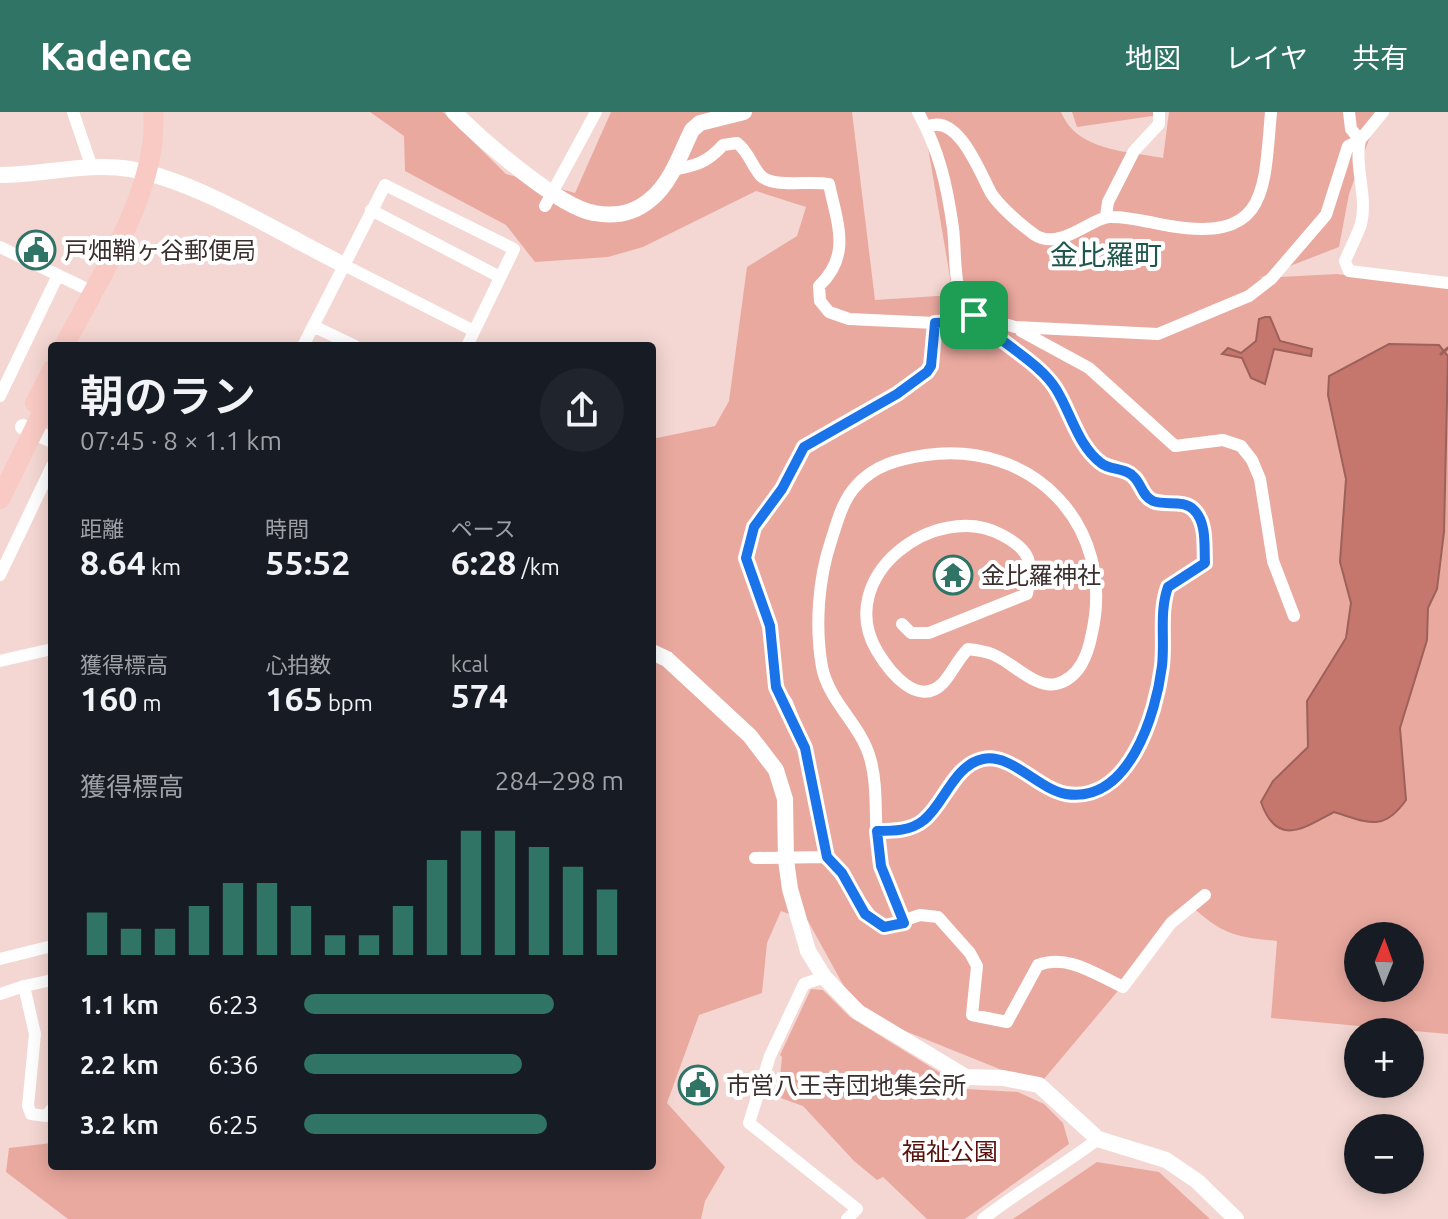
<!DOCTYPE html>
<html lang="ja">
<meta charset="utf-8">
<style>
:root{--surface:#171b24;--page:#20242c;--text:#f1f3f6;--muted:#9ea1a6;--accent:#307466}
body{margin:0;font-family:Ubuntu,"Noto Sans JP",sans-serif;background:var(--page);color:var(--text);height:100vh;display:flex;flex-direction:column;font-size:30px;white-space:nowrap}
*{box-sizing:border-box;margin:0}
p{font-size:26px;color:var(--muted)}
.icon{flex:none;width:44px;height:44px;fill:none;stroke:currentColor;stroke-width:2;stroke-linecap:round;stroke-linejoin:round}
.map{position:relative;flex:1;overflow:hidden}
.drawer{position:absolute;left:48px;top:230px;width:608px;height:828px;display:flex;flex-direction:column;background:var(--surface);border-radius:8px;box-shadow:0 4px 20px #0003}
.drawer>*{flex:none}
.needle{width:52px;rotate:1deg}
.controls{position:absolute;left:1344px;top:810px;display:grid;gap:16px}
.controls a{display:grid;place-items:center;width:80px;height:80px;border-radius:50%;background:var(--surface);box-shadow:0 4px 20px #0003;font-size:40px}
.pin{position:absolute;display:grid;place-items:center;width:68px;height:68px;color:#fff;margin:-34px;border-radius:16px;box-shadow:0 4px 12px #0006}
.round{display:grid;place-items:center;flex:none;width:84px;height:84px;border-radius:42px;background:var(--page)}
.summary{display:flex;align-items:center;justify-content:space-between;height:136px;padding:0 32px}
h1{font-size:44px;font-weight:600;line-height:60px}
.metrics{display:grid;grid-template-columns:repeat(3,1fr);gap:12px;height:136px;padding:8px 32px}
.metrics div{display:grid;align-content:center}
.metrics b{font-size:34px;font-weight:600}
.metrics small{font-size:22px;font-weight:400}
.metrics p{font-size:22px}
.chart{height:224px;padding:16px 32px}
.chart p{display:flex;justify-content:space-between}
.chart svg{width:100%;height:144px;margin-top:8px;stroke:var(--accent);stroke-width:6}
ul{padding:0 32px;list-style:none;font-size:26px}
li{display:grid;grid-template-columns:128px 96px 1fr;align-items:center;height:60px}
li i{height:20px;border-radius:10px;background:var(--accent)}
header{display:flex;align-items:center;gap:48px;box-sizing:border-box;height:112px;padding:0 40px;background:var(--accent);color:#fff}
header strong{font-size:38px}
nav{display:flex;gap:44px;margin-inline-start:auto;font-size:28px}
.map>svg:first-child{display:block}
.green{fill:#eaa99f;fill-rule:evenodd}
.water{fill:#c6776d;stroke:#9c615a;stroke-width:2}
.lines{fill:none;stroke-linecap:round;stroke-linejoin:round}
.stream{stroke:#9c615a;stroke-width:3}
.minor{stroke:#fff;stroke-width:12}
.tertiary{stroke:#fff;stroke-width:16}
.primary{stroke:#f9cac4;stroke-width:20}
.route-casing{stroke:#fff;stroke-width:16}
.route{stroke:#1a73e8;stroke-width:10}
.labels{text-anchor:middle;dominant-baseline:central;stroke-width:8;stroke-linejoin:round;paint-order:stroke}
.poi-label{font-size:24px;fill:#3b2f2e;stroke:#fff;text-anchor:start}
.park-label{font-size:24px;fill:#59110d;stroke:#fff}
.quarter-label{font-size:28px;fill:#20574c;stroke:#fff}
</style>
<header>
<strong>Kadence</strong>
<nav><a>地図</a><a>レイヤ</a><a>共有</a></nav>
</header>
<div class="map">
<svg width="1448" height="1107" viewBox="0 0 1448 1107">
<rect width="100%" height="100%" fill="#f4d7d2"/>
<path class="green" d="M370 0H443L506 62 575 81 611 0H852L875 188 953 183 922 0H1061C1077 39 1126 39 1163 46L1169 0H1379L1349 82 1339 135 1259 166 1337 162 1448 176V922L1271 906 1277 829C1234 825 1222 822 1190 793L1039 973 858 900 808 809 781 799 767 831 762 881 699 903 667 991 725 1055 705 1089 701 1107H68L6 1060 9 1036 52 1031V1054H652V327L715 314 729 289 747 155 797 124 806 95 756 79 643 135 608 145 535 150 506 113 405 59 404 24ZM1358 824H1410V876H1358Z
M1072 0H1159V3L1077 15Z
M811 877 823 878 850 905 966 977 1018 980 1044 992 1063 1011 1069 1032 965 1107H927L883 1065 877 1068 854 1049 803 994 778 985 782 945 780 943Z
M1097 1050 1159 1060 1210 1107H1013Z"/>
<path class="water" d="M1265 205H1270L1280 229 1312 237 1311 244 1274 237 1265 272 1251 266 1242 246 1222 242 1228 236 1241 241 1256 229 1259 207Z
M1389 232 1439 233 1448 244 1444 420 1437 477 1428 496 1427 528 1400 616 1406 688C1383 721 1367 710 1334 700 1304 716 1277 736 1261 690L1273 669 1308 635 1307 589 1346 526 1351 491 1340 450 1346 367 1328 283 1329 264Z"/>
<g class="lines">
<path class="stream" d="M1441 242 1448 236"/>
<path class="minor" d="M73 0 92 56
M1349 0 1351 17 1360 28
M927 15C958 0 980 61 991 81 999 94 1022 114 1035 123 1060 139 1091 106 1109 105 1128 104 1151 111 1170 114 1268 130 1264 79 1271 0
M1360 28C1354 56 1368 84 1361 112 1357 124 1350 137 1345 149L1349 159 1448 171
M671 58C695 54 707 51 723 33L737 31C748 39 751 52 760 63 772 77 810 68 829 72 837 111 852 143 819 174L820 189 829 200 849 207 935 211 957 210 974 203 1015 215 1158 222 1249 184 1271 167 1326 103 1348 34 1360 28 1383 0
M545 94 596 0
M371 98 500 165
M1106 104 1108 90 1134 39 1159 12V0
M0 135 97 182
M344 153 474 219
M935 211 931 254 927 260 897 282 804 335 782 377 754 415 746 446 770 514 776 575 787 591 805 636 827 745 876 811 884 815 920 803 938 805 970 841 977 854 972 903 1007 910 1038 853C1068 842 1095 862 1123 875L1171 811 1205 783
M313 214 355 234
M1021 219 1089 256 1175 334 1223 328 1241 334 1252 348 1260 367 1273 449 1294 504
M303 234 385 73 514 137 467 234
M0 284 58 163
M0 463 52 354
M902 512 911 521H929L1027 482C1033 450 1032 439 1002 423 935 387 833 465 877 539 889 559 918 597 943 571 952 561 958 547 968 537 976 538 984 539 992 542 1011 549 1035 577 1056 572 1080 566 1088 542 1092 521 1116 414 1033 328 926 343 899 347 874 353 856 374 842 389 837 411 831 429 818 468 815 515 822 555 829 590 861 613 870 646 880 680 872 720 881 754 886 773 896 792 904 811
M0 549 52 537
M877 719C893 719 911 719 924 708 944 692 954 653 983 647 1011 641 1038 677 1066 682 1129 692 1156 602 1162 554 1165 528 1159 500 1168 475L1205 451C1204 423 1206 394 1172 391 1164 391 1155 391 1148 386 1139 379 1139 364 1126 359 1111 351 1101 354 1090 340 1074 321 1069 295 1055 275 1032 242 986 230 965 194 953 172 956 140 953 116 947 73 939 38 918 0
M755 746 827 745
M0 847 52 834
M824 865 804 872 770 944 749 1011 857 1097 847 1107
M52 868 24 874 35 922 28 994 31 1002 46 1004 52 997
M0 882 24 874
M983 1107C1020 1078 1060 1056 1098 1027"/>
<path class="tertiary" d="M454 0C481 27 558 95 594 101 615 105 635 101 651 87 671 71 681 40 692 18L700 11 744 0
M0 63C42 63 88 50 130 57 198 69 281 122 344 153
M23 315 52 328
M652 540 667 547 750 624 776 658 785 687 786 748 790 777 808 839 824 865 858 900 966 965 1003 966 1039 973 1098 1027 1166 1048 1197 1069 1236 1107"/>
<path class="primary" d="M64 234C98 168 160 76 153 0
M35 291 52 258
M0 387 52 281"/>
</g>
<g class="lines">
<defs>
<path id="route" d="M974 203C997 230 1039 249 1056 277 1071 301 1078 334 1101 351 1111 359 1125 355 1134 365 1142 373 1142 384 1153 389 1165 394 1184 387 1194 398 1207 411 1204 434 1205 451L1168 475C1159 500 1165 528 1162 554 1156 602 1129 692 1066 682 1038 677 1011 641 983 647 954 653 944 692 924 708 911 719 893 719 877 719L881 754 904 811 884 815 865 802 842 761 827 745 805 636 776 575 770 514 746 446 754 415 782 377 804 335 897 282 927 260 931 254 935 211 957 210Z"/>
</defs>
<use href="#route" class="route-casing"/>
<use href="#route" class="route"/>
</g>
<defs>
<symbol id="civic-ring" viewBox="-11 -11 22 22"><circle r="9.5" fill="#fff" stroke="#307466" stroke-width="1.5"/><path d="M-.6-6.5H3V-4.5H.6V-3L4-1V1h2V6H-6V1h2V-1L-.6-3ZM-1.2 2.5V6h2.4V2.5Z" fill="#307466"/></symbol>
<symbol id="temple-ring" viewBox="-11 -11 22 22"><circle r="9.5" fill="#fff" stroke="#307466" stroke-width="1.5"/><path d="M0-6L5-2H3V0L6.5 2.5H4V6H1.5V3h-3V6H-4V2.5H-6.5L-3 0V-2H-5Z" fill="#307466"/></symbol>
</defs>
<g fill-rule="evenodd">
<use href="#civic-ring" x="14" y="116" width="44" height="44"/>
<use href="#temple-ring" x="931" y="441" width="44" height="44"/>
<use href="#civic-ring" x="676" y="951" width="44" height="44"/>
</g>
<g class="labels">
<g class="poi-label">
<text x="64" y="138">戸畑鞘ヶ谷郵便局</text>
<text x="981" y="463">金比羅神社</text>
<text x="726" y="973">市営八王寺団地集会所</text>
</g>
<g class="park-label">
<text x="950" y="1039">福祉公園</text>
</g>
<g class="quarter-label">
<text x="1106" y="142">金比羅町</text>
</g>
</g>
</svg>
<div class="controls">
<a><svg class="needle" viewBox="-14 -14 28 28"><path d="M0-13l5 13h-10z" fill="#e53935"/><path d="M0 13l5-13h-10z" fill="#9ea1a6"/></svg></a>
<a>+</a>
<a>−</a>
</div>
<div class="pin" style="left:974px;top:203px;background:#1e9e55"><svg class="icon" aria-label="arrive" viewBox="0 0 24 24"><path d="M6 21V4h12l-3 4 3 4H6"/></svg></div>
<section class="drawer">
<div class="summary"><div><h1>朝のラン</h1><p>07:45 · 8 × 1.1 km</p></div><a class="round"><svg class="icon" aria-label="share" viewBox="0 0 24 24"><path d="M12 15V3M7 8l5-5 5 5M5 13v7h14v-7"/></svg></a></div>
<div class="metrics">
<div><p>距離</p><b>8.64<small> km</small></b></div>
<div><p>時間</p><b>55:52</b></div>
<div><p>ペース</p><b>6:28<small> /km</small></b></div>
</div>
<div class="metrics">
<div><p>獲得標高</p><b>160<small> m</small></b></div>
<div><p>心拍数</p><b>165<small> bpm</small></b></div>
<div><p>kcal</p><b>574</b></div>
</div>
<div class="chart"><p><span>獲得標高</span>284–298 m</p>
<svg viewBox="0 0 160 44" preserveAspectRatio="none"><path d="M5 44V31M15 44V36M25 44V36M35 44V29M45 44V22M55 44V22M65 44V29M75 44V38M85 44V38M95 44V29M105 44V15M115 44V6M125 44V6M135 44V11M145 44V17M155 44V24"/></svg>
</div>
<ul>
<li><b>1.1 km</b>6:23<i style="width:78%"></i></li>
<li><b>2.2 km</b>6:36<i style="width:68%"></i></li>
<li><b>3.2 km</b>6:25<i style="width:76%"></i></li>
</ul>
</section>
</div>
